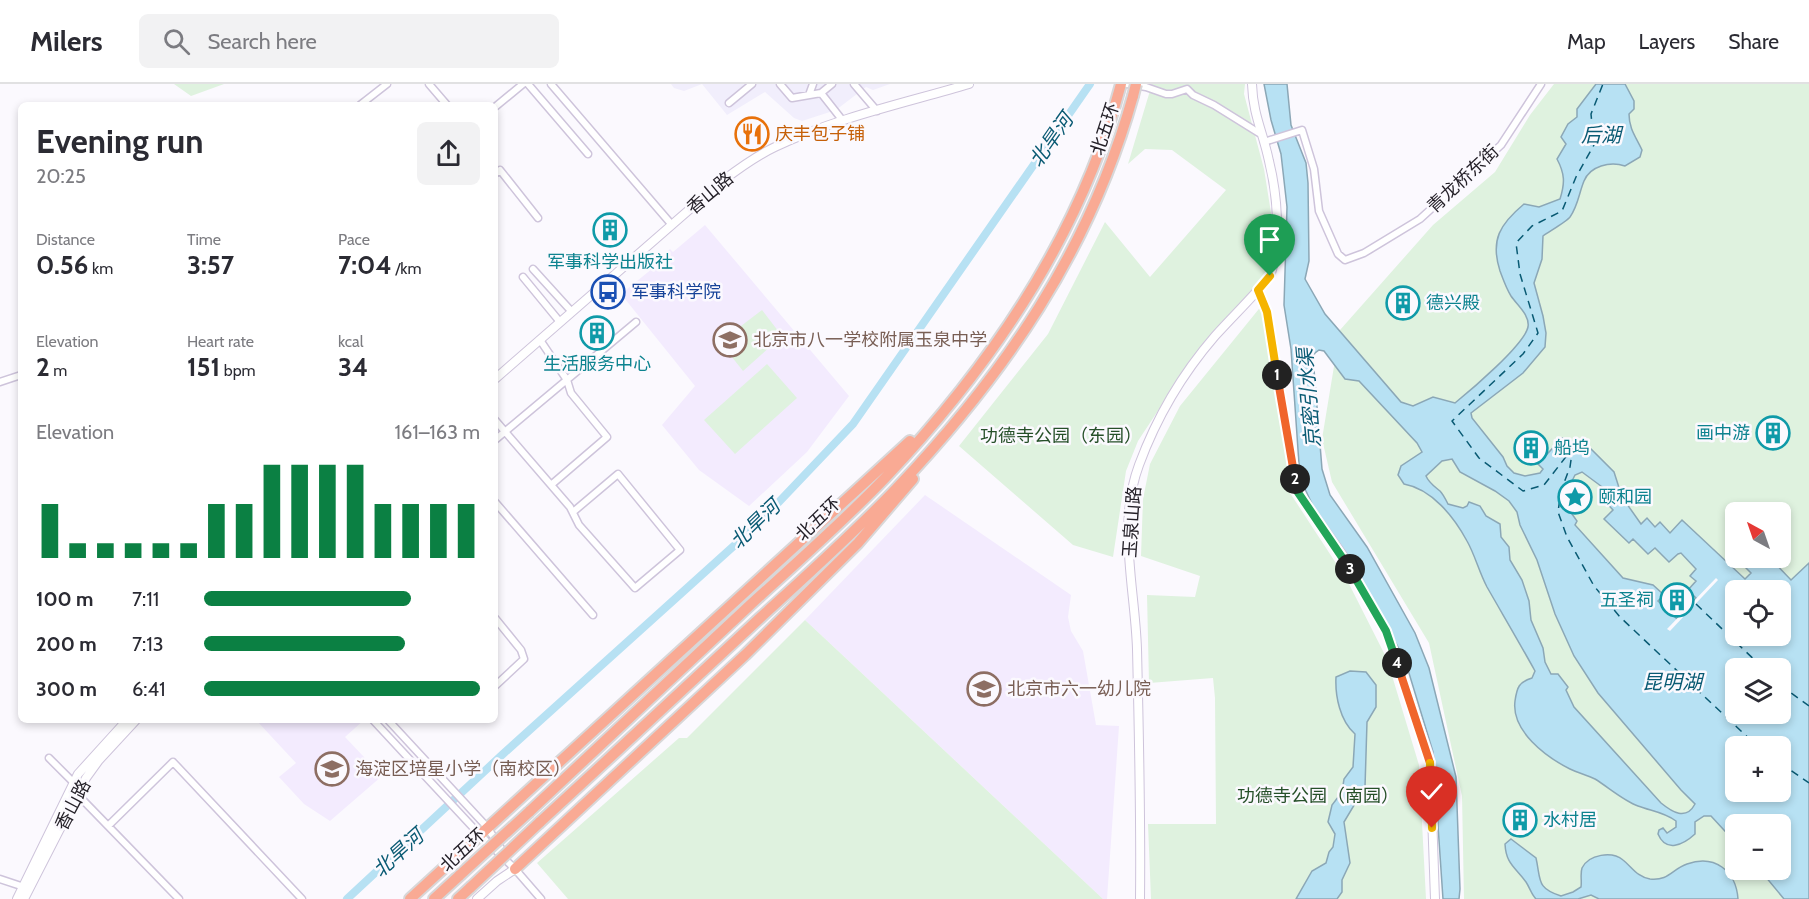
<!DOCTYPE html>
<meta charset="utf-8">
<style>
:root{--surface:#fff;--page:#f2f2f3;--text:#2b2b33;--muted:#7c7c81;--line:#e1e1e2;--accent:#0b8043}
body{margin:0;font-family:Cabin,"Noto Sans SC",sans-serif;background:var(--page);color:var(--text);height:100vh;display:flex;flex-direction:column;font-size:22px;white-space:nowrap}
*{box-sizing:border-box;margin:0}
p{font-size:20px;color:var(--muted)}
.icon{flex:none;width:33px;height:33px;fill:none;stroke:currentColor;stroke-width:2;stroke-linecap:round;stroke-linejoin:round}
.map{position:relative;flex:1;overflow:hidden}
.details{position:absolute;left:18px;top:18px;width:480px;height:621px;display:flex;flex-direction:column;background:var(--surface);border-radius:9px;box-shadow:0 3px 9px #0003}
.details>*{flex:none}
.needle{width:39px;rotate:320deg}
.tools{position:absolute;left:1725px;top:418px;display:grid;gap:12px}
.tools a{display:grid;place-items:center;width:66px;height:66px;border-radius:9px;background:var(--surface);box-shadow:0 3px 9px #0003;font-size:30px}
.pin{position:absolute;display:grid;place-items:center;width:51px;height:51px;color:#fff;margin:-62px -26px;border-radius:50% 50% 50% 0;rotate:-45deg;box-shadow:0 0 6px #0007}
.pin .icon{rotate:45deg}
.km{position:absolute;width:30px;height:30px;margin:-15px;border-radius:50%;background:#222;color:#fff;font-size:16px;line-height:30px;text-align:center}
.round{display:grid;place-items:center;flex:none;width:63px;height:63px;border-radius:9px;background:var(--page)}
.headline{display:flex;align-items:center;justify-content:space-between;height:102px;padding:0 18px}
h1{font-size:33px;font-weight:800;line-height:45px}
.stats{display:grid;grid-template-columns:repeat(3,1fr);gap:9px;height:102px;padding:6px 18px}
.stats div{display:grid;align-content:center}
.stats b{font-size:26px;font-weight:800}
.stats small{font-size:16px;font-weight:400}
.stats p{font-size:16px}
.chart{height:168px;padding:12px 18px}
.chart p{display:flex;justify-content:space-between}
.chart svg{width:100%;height:108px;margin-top:6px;stroke:var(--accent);stroke-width:6}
ul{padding:0 18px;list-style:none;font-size:20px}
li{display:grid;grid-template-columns:96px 72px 1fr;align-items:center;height:45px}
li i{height:15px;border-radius:8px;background:var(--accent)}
header{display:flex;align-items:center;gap:36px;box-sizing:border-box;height:84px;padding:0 30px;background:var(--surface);border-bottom:2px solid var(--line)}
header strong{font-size:28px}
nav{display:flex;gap:33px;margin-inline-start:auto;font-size:21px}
.search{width:420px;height:54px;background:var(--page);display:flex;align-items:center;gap:15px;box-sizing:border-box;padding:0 21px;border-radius:9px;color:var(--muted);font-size:22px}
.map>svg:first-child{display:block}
.commercial{fill:#f1eefc}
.built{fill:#f3ebfe}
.green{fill:#dff2df;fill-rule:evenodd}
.water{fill:#b7e1f3;stroke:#8ba7b6;stroke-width:1.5;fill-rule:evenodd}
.pier{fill:#fbf9fe}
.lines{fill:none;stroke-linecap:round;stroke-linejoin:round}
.canal{stroke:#b7e1f3;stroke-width:8}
.ferry{stroke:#095a73;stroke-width:1.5;stroke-dasharray:8 6;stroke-linecap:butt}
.minor-casing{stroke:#cec4db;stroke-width:9}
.tertiary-casing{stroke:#cec4db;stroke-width:10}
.motorway-casing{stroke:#d8d7d8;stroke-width:14}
.minor{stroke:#fff;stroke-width:6}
.tertiary{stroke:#fff;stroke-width:8}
.motorway{stroke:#f9aa94;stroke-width:10}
.motorway-bridge-casing{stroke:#d8d7d8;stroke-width:14;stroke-linecap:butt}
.motorway-bridge{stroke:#f9aa94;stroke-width:10}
.split-1-casing{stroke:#fff;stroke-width:12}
.split-2-casing{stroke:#fff;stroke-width:12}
.split-3-casing{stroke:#fff;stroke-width:12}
.split-4-casing{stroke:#fff;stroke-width:12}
.split-5-casing{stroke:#fff;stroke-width:12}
.split-6-casing{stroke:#fff;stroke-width:12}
.split-1{stroke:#f5b400;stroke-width:8}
.split-2{stroke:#f0652b;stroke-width:8}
.split-3{stroke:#22a559;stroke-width:8}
.split-4{stroke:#22a559;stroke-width:8}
.split-5{stroke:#f0652b;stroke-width:8}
.split-6{stroke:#f5b400;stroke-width:8}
.labels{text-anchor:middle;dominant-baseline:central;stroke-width:5;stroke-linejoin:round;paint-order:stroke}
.street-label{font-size:18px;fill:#252129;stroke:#fbf9fe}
.food-label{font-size:18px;fill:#c56008;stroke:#fbf9fe;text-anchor:start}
.culture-label{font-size:18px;fill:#0d838f;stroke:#fbf9fe;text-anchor:start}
.transit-label{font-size:18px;fill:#164399;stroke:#fbf9fe;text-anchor:start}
.education-label{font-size:18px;fill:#785e54;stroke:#fbf9fe;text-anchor:start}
.park-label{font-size:18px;fill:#265029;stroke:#fbf9fe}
.water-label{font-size:20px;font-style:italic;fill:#095a73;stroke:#fbf9fe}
</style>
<header>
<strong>Milers</strong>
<div class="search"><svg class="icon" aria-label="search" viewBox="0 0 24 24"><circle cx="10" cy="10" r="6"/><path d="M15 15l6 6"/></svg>Search here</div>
<nav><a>Map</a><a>Layers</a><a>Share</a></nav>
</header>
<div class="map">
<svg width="1809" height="815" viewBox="0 0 1809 815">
<rect width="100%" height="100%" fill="#fbf9fe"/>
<path class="commercial" d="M671 0H890L873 6 866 3 836 26 802 37 794 34 765 8 727 31 702 0 684 7 674 4Z"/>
<path class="built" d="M705 141 849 312 807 368 749 422 699 386 662 341 695 302 621 210 658 180 656 177 670 165 673 168Z
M925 411 1071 511 1068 533 1071 547 1083 567 1096 641 1119 642 1107 815H1103L805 536Z
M256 636H364L345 653 382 692 330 737 304 720 279 693 296 679Z"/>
<path class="green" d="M174 0H224L191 12Z
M1152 0H1245L1244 10 1264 85 1272 135 1269 184 1240 222 1232 227 1196 269 1138 357 1126 387 1113 473 1073 461 959 362 1048 250 1105 138 1150 193 1226 106 1172 66 1145 65 1128 80Z
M1554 0H1809V815H1464L1462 712 1429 559 1332 398 1322 355 1340 246 1433 141 1495 88 1530 31ZM1736 429H1780V474H1736ZM1736 507H1780V552H1736ZM1736 585H1780V630H1736ZM1736 663H1780V708H1736ZM1736 741H1780V786H1736Z
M1267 215 1290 409 1347 496 1387 575 1419 681 1426 815H1151L1148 740H1216L1215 614 1213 594 1149 599 1147 511 1195 513 1200 492 1141 472 1143 415 1150 380 1180 322Z
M762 226 782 252 743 287 720 258Z
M767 280 797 314 735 370 704 336Z
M805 536 1103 815H568L537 779 679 654H687Z"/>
<path class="water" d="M1264 0H1287L1291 41 1306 79 1308 99 1309 177 1305 195 1325 230 1401 318 1413 322 1433 313 1455 319C1471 306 1524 261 1528 243 1530 231 1517 221 1511 212 1506 204 1503 195 1500 187 1490 156 1500 140 1524 120L1539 123 1560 115C1565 99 1565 90 1557 75L1566 60 1561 53 1568 40 1577 33V25L1596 0H1625L1634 17V25L1629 30C1629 45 1636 53 1642 66L1640 73 1625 82C1610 77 1590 82 1584 97 1579 109 1578 122 1570 133 1566 138 1550 147 1543 152L1542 175 1534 199 1543 232 1546 249 1545 263 1523 289 1471 329 1472 334 1503 373 1507 382 1514 389 1525 392 1540 389 1543 385 1538 380 1562 354 1573 360 1589 363 1614 388 1622 413 1641 440 1647 434 1655 443 1660 438 1670 449 1682 436 1745 495 1751 489 1736 474H1770L1791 496 1809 479V815H1784L1760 786H1780V741H1736L1735 758 1711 732H1704L1695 738V750C1683 761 1666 769 1658 750L1659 746 1663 744 1667 749 1676 743V737C1664 728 1651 727 1638 722 1624 717 1608 703 1595 695 1587 691 1578 689 1570 685 1546 673 1511 647 1515 617 1517 603 1519 598 1532 594L1535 587C1519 558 1503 531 1487 503 1479 488 1475 471 1467 457 1454 433 1432 405 1404 400L1398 391 1401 382 1422 368 1417 359 1359 297 1345 295 1324 267 1319 266 1315 269 1313 273 1322 385 1330 411 1367 463 1415 549 1429 584 1456 693 1460 805 1459 815H1443L1433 668 1405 576 1352 478 1314 424 1305 405 1299 380 1291 265 1284 221 1287 123 1281 70 1271 36ZM1452 375 1460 388 1495 407 1509 417 1517 428 1520 441 1537 476 1555 530 1574 572 1598 609 1681 706 1695 720C1686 737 1672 728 1661 719L1574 623 1566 606 1568 603 1558 590H1551L1545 578 1543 564 1531 536 1529 517 1522 496 1510 476 1509 463 1501 453 1500 440 1486 432 1480 422 1469 418 1467 422 1463 424 1448 420C1446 416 1443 410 1440 407 1434 402 1429 399 1426 392L1442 377ZM1582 388 1609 408 1603 415 1613 426 1604 435 1629 459 1633 455 1648 470 1655 464 1669 478 1678 470 1681 469 1696 485 1690 492 1696 497 1688 506 1696 514 1677 535 1658 517 1664 511 1653 501 1623 494 1575 441 1577 437 1572 430 1574 423 1579 421V414L1575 411V403L1571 399 1575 391ZM1736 507H1780V552H1736ZM1736 585H1780V630H1736ZM1736 663H1780V708H1736Z
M1350 587 1366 588 1376 601V623L1367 638 1365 703 1344 738 1350 779 1342 796V808L1337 815H1296L1312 787 1326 779 1329 768 1333 763 1335 750 1328 738 1332 721 1342 708 1344 695 1353 683 1355 650C1340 637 1335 612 1336 593Z
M1511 755 1536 774C1541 796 1536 804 1561 812L1573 808 1581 803C1582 797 1580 790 1582 784 1589 770 1612 767 1623 776 1632 783 1637 793 1650 795 1669 797 1672 785 1687 780 1715 770 1736 787 1738 815H1599L1591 811 1578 815H1536C1531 810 1530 804 1526 798 1515 783 1506 780 1505 760Z"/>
<path class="pier" d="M1716 494 1718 496 1670 547 1667 545Z"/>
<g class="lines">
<path class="canal" d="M347 815 503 670 757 441 853 340 1090 0"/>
<path class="ferry" d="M1573 360 1565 374 1544 401 1523 407 1479 374 1452 337 1523 270 1538 249 1520 190 1516 159 1532 142 1562 127 1576 93 1594 61 1591 30 1603 0
M1573 362 1570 383 1561 407 1558 428 1567 453 1594 502 1620 533 1758 663
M1696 520 1764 585
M1780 601 1809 622
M1780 679 1809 699"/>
<defs>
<path id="minor" d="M429 0 447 21
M528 0 588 70
M551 0 672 141
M780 0 792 14 821 9
M832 0 821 9 843 37
M854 0 877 27
M1127 0 1146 3 1166 10H1172L1187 5 1193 11 1214 21 1259 49
M809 11 813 0
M729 19 752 0
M360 21 387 0
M495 23 523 0
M1264 58 1302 46 1314 85 1319 127 1338 170 1345 176 1364 169 1420 135 1501 61 1541 0
M495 90 500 86 538 134
M533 185 572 228
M523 193 560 238
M540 256 567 296 571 309 607 353 551 401
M0 298 21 291
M495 336 570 423 579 441 635 504 680 466 618 390 573 428
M495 356 636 238
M495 418 593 531
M495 534 521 566 524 575 495 602
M373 636 479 750 515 785 541 815
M388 636 487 743 506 772
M49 674 73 698 77 710 179 815
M108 742 173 678 302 815
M0 795 24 803"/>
<path id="tertiary" d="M1258 206 1267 228 1297 407 1342 470 1386 547 1430 674 1435 815
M495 295 721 98C738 85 756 72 775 63 835 34 905 19 969 0
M17 815 78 690 127 636
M24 815 86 694 99 676 136 636
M477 815 497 797 515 785
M1140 815C1141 732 1139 649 1137 565 1135 504 1117 440 1139 381 1156 335 1183 289 1215 252 1233 232 1253 213 1270 192 1282 160 1277 109 1269 77 1263 48 1253 31 1252 0"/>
<path id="motorway" d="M529 728C602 659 676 591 749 522 795 480 842 439 885 394 991 282 1081 151 1121 0
M539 739C613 671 687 602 760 534 806 492 853 450 896 405 1005 290 1090 166 1133 12
M515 785 745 571 858 459 913 395
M410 815 910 357
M434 815 460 791
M458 815 471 803"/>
</defs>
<use href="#minor" class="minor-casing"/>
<use href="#tertiary" class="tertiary-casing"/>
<use href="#motorway" class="motorway-casing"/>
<use href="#minor" class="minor"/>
<use href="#tertiary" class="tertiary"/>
<use href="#motorway" class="motorway"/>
<defs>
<path id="motorway-bridge" d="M1133 12 1136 0
M460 791 529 728
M471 803 539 739"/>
</defs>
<use href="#motorway-bridge" class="motorway-bridge-casing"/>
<use href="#motorway-bridge" class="motorway-bridge"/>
</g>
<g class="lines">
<defs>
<path id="split-1" d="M1270 192 1258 206 1267 228 1277 291"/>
<path id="split-2" d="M1277 291 1295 395"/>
<path id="split-3" d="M1295 395 1297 407 1350 485"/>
<path id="split-4" d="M1350 485 1386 547 1397 579"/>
<path id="split-5" d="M1397 579 1430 679"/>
<path id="split-6" d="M1430 679 1432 744"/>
</defs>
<use href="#split-1" class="split-1-casing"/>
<use href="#split-2" class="split-2-casing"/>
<use href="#split-3" class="split-3-casing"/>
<use href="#split-4" class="split-4-casing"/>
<use href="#split-5" class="split-5-casing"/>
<use href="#split-6" class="split-6-casing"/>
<use href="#split-1" class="split-1"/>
<use href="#split-2" class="split-2"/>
<use href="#split-3" class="split-3"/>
<use href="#split-4" class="split-4"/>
<use href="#split-5" class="split-5"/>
<use href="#split-6" class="split-6"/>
</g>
<defs>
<symbol id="restaurant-ring" viewBox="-11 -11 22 22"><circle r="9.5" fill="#fbf9fe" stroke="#e8710a" stroke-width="1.5"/><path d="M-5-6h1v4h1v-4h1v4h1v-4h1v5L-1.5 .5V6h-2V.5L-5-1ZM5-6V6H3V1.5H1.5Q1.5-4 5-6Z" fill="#e8710a"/></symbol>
<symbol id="building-ring" viewBox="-11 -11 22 22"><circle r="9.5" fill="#fbf9fe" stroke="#0f9aa8" stroke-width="1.5"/><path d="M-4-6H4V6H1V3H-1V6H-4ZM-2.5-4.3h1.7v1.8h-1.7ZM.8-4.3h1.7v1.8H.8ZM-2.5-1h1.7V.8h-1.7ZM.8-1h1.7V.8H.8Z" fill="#0f9aa8"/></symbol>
<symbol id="bus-ring" viewBox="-11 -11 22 22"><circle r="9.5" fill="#fbf9fe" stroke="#1a4fb4" stroke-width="1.5"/><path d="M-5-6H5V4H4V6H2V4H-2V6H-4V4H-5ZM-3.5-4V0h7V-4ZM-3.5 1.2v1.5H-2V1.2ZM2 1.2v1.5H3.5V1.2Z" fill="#1a4fb4"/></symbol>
<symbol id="school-ring" viewBox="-11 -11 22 22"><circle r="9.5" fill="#fbf9fe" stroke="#8d6e63" stroke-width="1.5"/><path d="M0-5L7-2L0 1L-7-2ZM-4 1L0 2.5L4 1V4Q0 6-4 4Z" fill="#8d6e63"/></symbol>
<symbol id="sight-ring" viewBox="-11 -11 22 22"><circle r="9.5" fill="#fbf9fe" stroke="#0f9aa8" stroke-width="1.5"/><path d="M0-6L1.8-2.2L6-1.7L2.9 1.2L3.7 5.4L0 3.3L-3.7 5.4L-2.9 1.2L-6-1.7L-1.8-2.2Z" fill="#0f9aa8"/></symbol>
</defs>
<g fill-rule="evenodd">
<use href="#restaurant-ring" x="733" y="31" width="38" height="38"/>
<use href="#building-ring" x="591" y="127" width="38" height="38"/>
<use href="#bus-ring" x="589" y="189" width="38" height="38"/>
<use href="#building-ring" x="1384" y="200" width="38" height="38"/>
<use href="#building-ring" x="578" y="230" width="38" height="38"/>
<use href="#school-ring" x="711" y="237" width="38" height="38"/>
<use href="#building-ring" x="1754" y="330" width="38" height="38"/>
<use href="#building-ring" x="1512" y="345" width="38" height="38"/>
<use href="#sight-ring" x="1556" y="394" width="38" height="38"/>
<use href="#building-ring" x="1658" y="497" width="38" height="38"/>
<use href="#school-ring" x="965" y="586" width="38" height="38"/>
<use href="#school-ring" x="313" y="666" width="38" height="38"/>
<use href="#building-ring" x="1501" y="717" width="38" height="38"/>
</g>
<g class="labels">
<g class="street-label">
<text transform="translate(1105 45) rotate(-72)">北五环</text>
<text transform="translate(1463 95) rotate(-43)">青龙桥东街</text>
<text transform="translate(710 109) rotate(-40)">香山路</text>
<text transform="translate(818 435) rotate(-44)">北五环</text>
<text transform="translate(1132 438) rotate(-86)">玉泉山路</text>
<text transform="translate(73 721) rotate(-62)">香山路</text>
<text transform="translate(463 766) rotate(-43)">北五环</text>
</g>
<g class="food-label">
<text x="775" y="50">庆丰包子铺</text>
</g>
<g class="culture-label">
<text x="610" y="178" text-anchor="middle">军事科学出版社</text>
<text x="1426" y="219">德兴殿</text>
<text x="597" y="280" text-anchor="middle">生活服务中心</text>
<text x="1750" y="349" text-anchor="end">画中游</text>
<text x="1554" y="364">船坞</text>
<text x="1598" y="413">颐和园</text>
<text x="1654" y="516" text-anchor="end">五圣祠</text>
<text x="1543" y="736">水村居</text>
</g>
<g class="transit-label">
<text x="631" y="208">军事科学院</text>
</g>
<g class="education-label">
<text x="753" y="256">北京市八一学校附属玉泉中学</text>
<text x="1007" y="605">北京市六一幼儿院</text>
<text x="355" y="685">海淀区培星小学（南校区）</text>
</g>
<g class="park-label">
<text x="1061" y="352">功德寺公园（东园）</text>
<text x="1318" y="712">功德寺公园（南园）</text>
</g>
<g class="water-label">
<text x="1601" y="51">后湖</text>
<text transform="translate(1051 56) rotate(-55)">北旱河</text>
<text transform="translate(1309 314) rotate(-95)">京密引水渠</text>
<text transform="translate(755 440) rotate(-44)">北旱河</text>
<text x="1672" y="598">昆明湖</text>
<text transform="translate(398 769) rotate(-42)">北旱河</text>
</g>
</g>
</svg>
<div class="tools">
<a><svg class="needle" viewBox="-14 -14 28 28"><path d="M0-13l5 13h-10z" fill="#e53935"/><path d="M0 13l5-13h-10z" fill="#7c7c81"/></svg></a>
<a><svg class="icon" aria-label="locate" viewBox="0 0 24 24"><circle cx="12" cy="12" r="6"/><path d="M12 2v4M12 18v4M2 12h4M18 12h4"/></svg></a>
<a><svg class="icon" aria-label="layers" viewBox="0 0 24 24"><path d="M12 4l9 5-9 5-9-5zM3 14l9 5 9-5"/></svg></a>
<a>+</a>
<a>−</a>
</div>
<div class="pin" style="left:1270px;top:192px;background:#1e9e55"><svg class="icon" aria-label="arrive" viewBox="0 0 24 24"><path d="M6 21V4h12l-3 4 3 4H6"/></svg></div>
<div class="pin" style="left:1432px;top:744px;background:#d93025"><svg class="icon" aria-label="check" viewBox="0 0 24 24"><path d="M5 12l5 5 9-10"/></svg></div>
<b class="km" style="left:1277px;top:291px">1</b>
<b class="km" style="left:1295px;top:395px">2</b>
<b class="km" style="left:1350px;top:485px">3</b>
<b class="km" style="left:1397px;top:579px">4</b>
<section class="details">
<div class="headline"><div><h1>Evening run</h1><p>20:25</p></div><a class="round"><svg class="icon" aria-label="share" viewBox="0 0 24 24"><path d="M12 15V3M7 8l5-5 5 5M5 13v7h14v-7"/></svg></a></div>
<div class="stats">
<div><p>Distance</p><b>0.56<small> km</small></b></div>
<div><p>Time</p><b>3:57</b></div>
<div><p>Pace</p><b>7:04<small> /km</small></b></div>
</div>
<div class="stats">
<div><p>Elevation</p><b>2<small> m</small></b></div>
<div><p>Heart rate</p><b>151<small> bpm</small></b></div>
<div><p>kcal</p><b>34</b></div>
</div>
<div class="chart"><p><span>Elevation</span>161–163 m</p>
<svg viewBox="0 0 160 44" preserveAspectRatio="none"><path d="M5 44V22M15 44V38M25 44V38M35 44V38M45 44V38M55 44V38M65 44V22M75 44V22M85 44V6M95 44V6M105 44V6M115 44V6M125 44V22M135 44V22M145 44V22M155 44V22"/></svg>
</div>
<ul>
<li><b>100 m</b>7:11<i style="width:75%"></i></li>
<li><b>200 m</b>7:13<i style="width:73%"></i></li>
<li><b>300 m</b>6:41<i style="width:100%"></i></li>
</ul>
</section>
</div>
